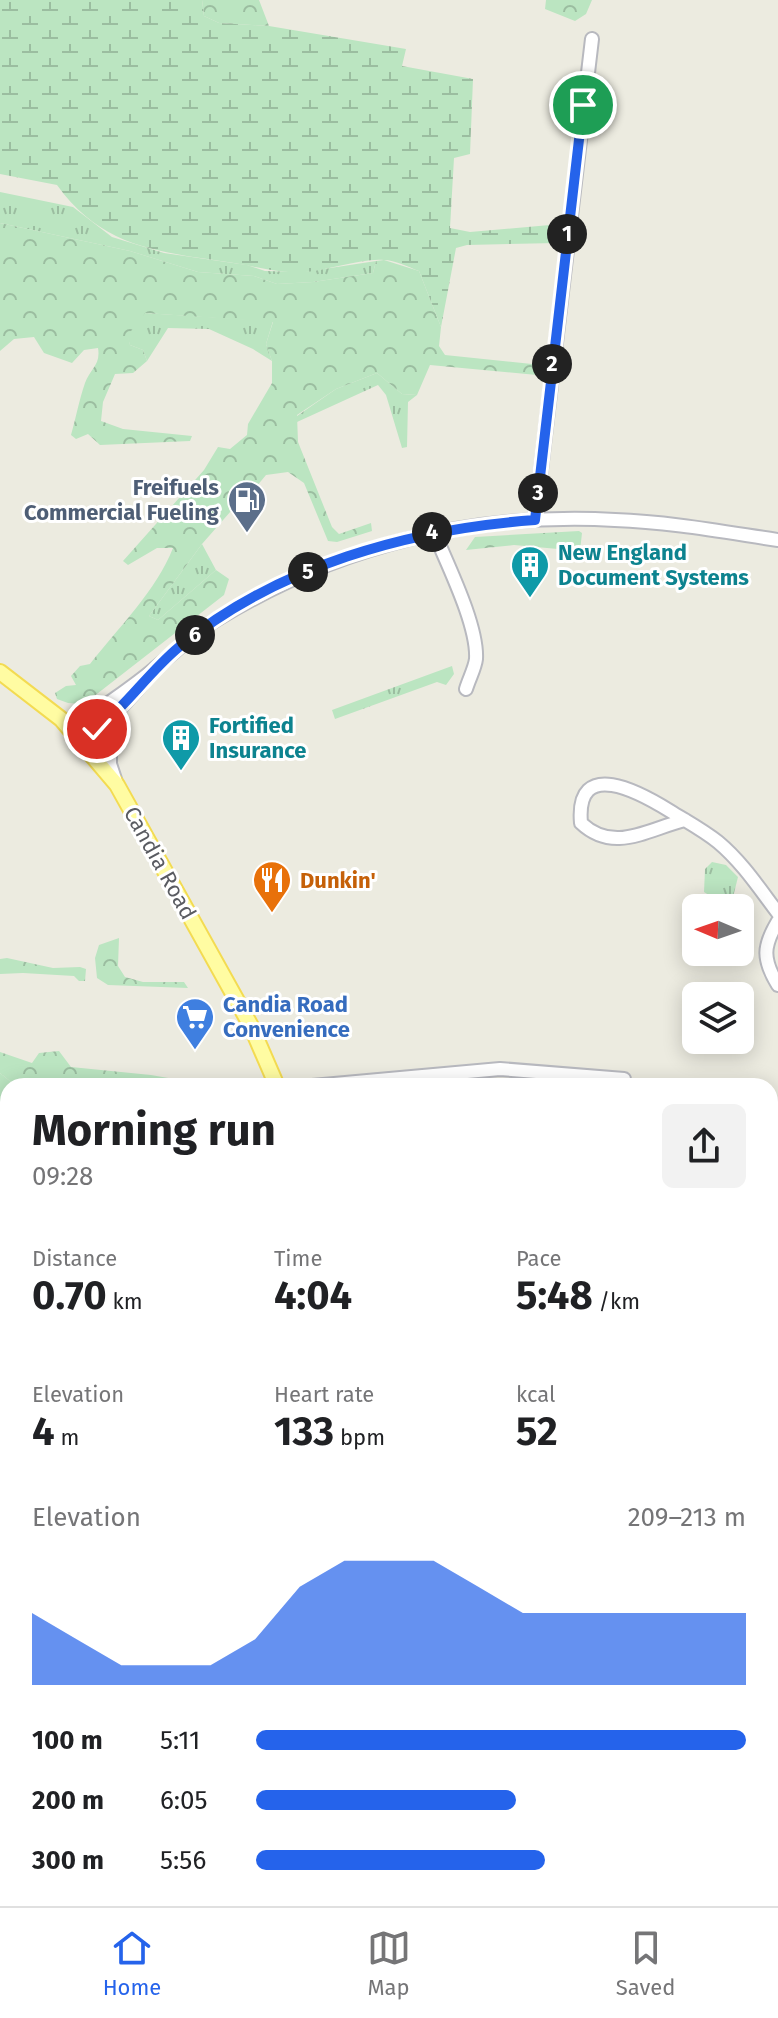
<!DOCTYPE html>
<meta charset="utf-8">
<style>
:root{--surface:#fff;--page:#f2f2f2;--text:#202124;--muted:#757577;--line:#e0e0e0;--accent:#2563eb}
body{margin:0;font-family:"Fira Sans",sans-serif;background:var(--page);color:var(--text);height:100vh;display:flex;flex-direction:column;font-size:30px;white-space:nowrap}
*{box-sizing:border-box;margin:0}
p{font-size:26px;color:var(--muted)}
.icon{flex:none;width:44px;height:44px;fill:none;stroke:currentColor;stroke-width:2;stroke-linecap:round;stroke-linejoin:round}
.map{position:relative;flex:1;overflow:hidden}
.panel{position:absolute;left:0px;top:1078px;width:778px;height:828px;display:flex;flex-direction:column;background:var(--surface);border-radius:24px 24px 0 0;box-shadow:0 4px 20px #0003}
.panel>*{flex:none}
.needle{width:52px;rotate:272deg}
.controls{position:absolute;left:682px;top:894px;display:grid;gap:16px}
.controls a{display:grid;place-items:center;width:72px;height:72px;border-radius:12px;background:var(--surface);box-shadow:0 4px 20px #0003;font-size:40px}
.pin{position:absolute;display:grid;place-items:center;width:68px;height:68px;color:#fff;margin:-34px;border:4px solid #fff;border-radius:50%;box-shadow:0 2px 8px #0007}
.km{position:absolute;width:40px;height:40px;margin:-20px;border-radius:50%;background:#222;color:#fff;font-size:22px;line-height:40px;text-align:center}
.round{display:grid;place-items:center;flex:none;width:84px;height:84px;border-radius:12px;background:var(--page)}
.head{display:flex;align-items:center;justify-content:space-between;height:136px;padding:0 32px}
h1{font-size:44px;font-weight:700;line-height:60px}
.stats{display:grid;grid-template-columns:repeat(3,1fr);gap:12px;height:136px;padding:8px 32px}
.stats div{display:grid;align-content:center}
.stats b{font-size:40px;font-weight:700}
.stats small{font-size:22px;font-weight:400}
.stats p{font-size:22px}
.chart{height:224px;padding:16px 32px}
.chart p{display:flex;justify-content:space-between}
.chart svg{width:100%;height:144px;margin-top:8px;fill:var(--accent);opacity:.7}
ul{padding:0 32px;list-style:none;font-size:26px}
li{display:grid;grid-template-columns:128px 96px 1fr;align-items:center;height:60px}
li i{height:20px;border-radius:10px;background:var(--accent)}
.tabs{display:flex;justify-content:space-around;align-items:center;height:112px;border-top:2px solid var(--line);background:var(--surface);font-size:22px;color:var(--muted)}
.tabs a{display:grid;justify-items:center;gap:4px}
.tabs .current{color:var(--accent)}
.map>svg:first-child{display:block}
.grass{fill:url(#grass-tufts)}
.forest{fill:url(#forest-crowns)}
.wetland{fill:url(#wetland-marsh)}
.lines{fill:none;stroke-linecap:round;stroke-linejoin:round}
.minor-casing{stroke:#b8b9bf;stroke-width:16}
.major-casing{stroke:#f3db52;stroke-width:18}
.highway-casing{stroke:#ecc100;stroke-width:20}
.minor{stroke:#fff;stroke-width:12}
.major{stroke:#fffca2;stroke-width:14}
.highway{stroke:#feef85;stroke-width:16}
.route-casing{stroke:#fff;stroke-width:16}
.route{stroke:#2563eb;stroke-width:10}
.labels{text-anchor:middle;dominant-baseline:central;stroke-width:6;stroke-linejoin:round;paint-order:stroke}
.service-label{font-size:22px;font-weight:bold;fill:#4e5e75;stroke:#fff;text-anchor:end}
.culture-label{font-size:22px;font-weight:bold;fill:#0d838f;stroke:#fff;text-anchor:start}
.street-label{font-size:22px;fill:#595b61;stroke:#fff}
.food-label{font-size:22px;font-weight:bold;fill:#c56008;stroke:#fff;text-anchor:start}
.shop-label{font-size:22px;font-weight:bold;fill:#366cbe;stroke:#fff;text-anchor:start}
</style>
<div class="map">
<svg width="778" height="1906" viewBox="0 0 778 1906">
<defs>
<pattern id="grass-tufts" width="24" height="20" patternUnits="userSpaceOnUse" patternTransform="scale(2)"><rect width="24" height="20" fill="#bbe5c1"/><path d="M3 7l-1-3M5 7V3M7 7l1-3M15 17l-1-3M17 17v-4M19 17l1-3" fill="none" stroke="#9bbda0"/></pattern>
<pattern id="forest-crowns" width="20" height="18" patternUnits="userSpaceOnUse" patternTransform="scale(2)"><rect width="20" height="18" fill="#bbe5c1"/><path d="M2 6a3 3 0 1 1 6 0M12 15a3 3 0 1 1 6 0" fill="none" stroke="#9bbda0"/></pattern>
<pattern id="wetland-marsh" width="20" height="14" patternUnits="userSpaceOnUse" patternTransform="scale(2)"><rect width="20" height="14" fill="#bbe5c1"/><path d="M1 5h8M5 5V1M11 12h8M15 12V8" fill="none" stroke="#9bbda0"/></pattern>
</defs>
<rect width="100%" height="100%" fill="#ecebe0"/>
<path class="grass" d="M0 192 73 207 112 237 164 253 247 265 265 271 304 272 376 261 373 273 313 282 277 284 254 276 198 272 130 251 0 223Z
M144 313 273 321 266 344 272 361 253 349 209 329 168 328 147 361 143 350 130 345 127 335Z
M377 373 402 394 417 395 408 402 407 447 402 448 386 395 378 385 297 422V416L336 389Z
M202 544 216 570 158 620 149 616Z
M452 666 454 674 446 685 437 682 335 719 332 710Z
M712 862 726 865 738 877 732 901 712 897 704 892 705 869Z
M0 1318 6 1346 8 1345V1538L0 1542Z"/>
<path class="forest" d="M202 0H259L269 26 219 23 204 16Z
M546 0H592L586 14 575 21 545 9Z
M0 223 130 251 198 272 254 276 277 284 313 282 373 273 376 261 384 260 419 271 441 327 439 346 445 355 532 364 539 369 537 375 430 365 417 395 402 394 377 373 336 389 297 415 298 442 332 527 339 534 371 523 372 531 337 542 328 541 304 483 288 472 266 475 242 504 231 511 202 544 149 616 158 620 216 570 229 579 224 595 84 704 68 703 57 699 55 693 66 686 76 685 71 676 80 666 90 664C119 627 156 591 173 548H157L128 565 123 561 204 470 218 447 230 449 247 435 248 424 272 383V361L266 344 273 322 145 313 128 335 130 345 143 350 147 361 133 373 115 374 103 402 101 421 123 429 192 436 190 441 100 445 88 434 76 439 71 435C76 418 79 400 85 383 90 369 101 365 98 348L84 350 72 363 44 353 34 337 14 339 0 351V363Z
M579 531 582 533 580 551 514 545 466 550 475 537Z
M119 938 118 966 125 977 143 982H184L188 988 108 985 97 978 95 958 99 945Z
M7 958 53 968 80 967 86 969 85 981H79L74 976 23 973 0 974V959Z
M59 1051 71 1067 151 1075 214 1086H16L0 1073V1052L32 1063 39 1053Z
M778 1547V1662L770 1663V1561Z"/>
<path class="wetland" d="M0 0H202L204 16 219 23 269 26 406 49 402 66 473 79 470 154 454 158 450 228 470 232 561 224 557 243 467 245 456 248 441 327 419 271C408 267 395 260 384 260 362 258 329 270 306 272 280 274 258 267 234 263 161 252 103 249 57 185L0 174Z
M0 1073 16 1086H8V1206H0Z"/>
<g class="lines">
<defs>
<path id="minor" d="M535 520 592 39
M434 532C447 564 478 625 476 659 475 668 469 679 466 689
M110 718V764L116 782
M78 737 91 716C112 700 134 686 154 669 175 652 193 634 216 620 337 546 474 512 615 520 670 522 724 532 778 540
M78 737C104 728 123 706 141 685
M685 820C648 829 614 854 581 823 575 756 641 793 670 811 686 821 703 830 718 842 742 862 759 888 778 913
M778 921C763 946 762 959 778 985
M312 1086 500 1069 624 1079
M770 1143H778
M770 1422 778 1421
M770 1714 778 1712
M0 1769 8 1768
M770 1829 778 1828
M203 1898 205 1906
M0 1900H37L38 1906
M341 1906 386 1898"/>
<path id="major" d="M0 672 61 719 117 785 251 1026 277 1086
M0 1219H8
M0 1380H8
M552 1898 555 1906"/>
<path id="highway" d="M770 1214H778
M770 1242 778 1241
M770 1270 778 1269
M0 1282H8
M770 1290 778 1289
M0 1317H8"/>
</defs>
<use href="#minor" class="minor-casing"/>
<use href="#major" class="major-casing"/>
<use href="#highway" class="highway-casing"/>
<use href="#minor" class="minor"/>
<use href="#major" class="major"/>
<use href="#highway" class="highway"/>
</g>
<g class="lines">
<defs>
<path id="route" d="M97 729C127 705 149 672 179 647 277 566 410 529 535 520L583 105"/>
</defs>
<use href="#route" class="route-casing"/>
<use href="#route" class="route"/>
</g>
<defs>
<symbol id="fuel-pin" viewBox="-11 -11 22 30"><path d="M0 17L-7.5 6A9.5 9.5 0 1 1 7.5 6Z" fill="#5c6f8a" stroke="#fff"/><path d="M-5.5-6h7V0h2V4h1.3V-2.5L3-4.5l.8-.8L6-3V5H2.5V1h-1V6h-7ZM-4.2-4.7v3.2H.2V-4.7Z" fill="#fff"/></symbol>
<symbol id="building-pin" viewBox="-11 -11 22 30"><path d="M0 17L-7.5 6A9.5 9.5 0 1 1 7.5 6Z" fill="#0f9aa8" stroke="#fff"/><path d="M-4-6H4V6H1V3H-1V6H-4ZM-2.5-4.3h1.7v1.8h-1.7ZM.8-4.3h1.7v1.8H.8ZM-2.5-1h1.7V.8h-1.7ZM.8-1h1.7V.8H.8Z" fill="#fff"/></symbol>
<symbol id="restaurant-pin" viewBox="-11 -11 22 30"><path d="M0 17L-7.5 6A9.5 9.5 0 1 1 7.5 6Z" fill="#e8710a" stroke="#fff"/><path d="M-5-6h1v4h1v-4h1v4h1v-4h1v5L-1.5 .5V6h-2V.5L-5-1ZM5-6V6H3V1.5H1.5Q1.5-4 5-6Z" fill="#fff"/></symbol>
<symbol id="supermarket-pin" viewBox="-11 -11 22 30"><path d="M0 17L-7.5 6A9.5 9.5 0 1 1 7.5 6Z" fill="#3f7fe0" stroke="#fff"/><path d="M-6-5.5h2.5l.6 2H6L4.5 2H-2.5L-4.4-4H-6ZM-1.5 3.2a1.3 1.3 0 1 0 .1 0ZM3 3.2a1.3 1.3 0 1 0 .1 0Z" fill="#fff"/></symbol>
</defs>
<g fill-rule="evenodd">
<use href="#fuel-pin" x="225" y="478" width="44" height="60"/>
<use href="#building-pin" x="508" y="543" width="44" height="60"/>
<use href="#building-pin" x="159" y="716" width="44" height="60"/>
<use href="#restaurant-pin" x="250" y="858" width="44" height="60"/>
<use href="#supermarket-pin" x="173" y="995" width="44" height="60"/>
</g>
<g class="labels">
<g class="service-label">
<text x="219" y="487">Freifuels<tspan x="219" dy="25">Commercial Fueling</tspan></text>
</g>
<g class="culture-label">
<text x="558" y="552">New England<tspan x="558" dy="25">Document Systems</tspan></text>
<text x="209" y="725">Fortified<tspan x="209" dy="25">Insurance</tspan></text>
</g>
<g class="street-label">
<text transform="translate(160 863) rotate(61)">Candia Road</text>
</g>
<g class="food-label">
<text x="300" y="880">Dunkin'</text>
</g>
<g class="shop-label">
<text x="223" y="1004">Candia Road<tspan x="223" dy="25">Convenience</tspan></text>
</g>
</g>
</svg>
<div class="controls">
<a><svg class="needle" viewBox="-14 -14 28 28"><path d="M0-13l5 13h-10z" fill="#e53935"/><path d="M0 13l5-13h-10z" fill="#757577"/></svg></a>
<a><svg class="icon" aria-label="layers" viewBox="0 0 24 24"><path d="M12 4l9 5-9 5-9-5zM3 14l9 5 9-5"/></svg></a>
</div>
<div class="pin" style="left:583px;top:105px;background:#1e9e55"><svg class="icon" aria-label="arrive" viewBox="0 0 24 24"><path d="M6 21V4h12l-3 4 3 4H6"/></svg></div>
<div class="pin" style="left:97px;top:729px;background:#d93025"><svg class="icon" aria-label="check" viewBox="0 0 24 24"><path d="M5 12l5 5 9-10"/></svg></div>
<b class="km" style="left:567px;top:234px">1</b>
<b class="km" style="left:552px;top:364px">2</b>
<b class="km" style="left:538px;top:493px">3</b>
<b class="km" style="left:432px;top:532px">4</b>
<b class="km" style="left:308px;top:572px">5</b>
<b class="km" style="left:195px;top:635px">6</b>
<section class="panel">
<div class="head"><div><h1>Morning run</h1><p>09:28</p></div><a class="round"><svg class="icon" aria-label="share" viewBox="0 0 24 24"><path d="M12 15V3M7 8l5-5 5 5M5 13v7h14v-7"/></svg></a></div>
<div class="stats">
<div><p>Distance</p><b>0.70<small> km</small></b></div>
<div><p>Time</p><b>4:04</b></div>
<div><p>Pace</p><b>5:48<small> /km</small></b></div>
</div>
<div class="stats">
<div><p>Elevation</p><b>4<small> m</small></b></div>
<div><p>Heart rate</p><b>133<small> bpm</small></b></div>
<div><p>kcal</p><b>52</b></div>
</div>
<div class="chart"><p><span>Elevation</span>209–213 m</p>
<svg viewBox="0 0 160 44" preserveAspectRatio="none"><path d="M0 44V22L10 30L20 38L30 38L40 38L50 30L60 14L70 6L80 6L90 6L100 14L110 22L120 22L130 22L140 22L150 22L160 22V44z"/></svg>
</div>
<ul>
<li><b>100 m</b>5:11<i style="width:100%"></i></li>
<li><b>200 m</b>6:05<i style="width:53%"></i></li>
<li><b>300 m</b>5:56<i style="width:59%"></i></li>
</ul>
</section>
</div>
<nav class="tabs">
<a class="current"><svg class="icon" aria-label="home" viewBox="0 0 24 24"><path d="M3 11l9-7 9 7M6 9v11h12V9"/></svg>Home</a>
<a><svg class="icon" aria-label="map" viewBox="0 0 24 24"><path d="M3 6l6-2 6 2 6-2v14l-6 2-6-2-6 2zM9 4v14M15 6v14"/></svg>Map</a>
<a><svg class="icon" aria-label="saved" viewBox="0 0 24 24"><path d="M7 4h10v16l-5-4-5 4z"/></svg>Saved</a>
</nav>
